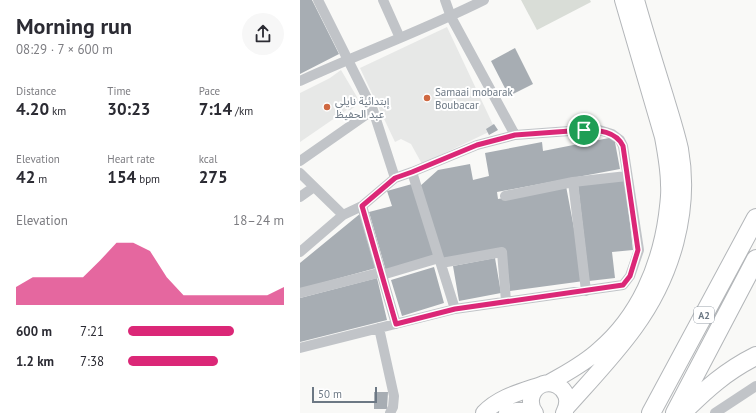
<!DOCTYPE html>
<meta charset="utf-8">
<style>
:root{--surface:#fff;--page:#f7f7f7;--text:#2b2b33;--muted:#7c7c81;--accent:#db2777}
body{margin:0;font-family:"PT Sans","Noto Sans Arabic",sans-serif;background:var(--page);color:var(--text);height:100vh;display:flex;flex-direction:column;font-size:15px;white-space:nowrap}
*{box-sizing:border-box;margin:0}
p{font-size:13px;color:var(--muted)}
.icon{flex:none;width:22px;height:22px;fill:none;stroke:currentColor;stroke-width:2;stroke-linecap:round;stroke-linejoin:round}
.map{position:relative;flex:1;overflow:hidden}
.drawer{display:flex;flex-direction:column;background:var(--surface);width:300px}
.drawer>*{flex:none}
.scale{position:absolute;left:12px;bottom:10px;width:65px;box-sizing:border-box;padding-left:4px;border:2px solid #6c7884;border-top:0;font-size:11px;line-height:14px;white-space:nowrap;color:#6c7884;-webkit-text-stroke:3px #fff;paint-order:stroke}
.pin{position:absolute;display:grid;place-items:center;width:34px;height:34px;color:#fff;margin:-17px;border:2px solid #fff;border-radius:50%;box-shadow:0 1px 4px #0007}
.round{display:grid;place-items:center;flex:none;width:42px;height:42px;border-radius:21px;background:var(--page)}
.head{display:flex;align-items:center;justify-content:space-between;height:68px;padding:0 16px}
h1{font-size:22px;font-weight:700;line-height:30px}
.stats{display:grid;grid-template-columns:repeat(3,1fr);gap:6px;height:68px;padding:4px 16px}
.stats div{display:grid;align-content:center}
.stats b{font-size:17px;font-weight:700}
.stats small{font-size:11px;font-weight:400}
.stats p{font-size:11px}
.chart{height:112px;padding:8px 16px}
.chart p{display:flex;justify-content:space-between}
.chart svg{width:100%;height:72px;margin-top:4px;fill:var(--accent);opacity:.7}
ul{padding:0 16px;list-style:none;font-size:13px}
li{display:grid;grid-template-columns:64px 48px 1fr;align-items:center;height:30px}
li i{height:10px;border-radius:5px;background:var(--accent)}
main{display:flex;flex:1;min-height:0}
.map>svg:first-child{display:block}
.built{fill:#e7e8e7}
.green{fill:#d9ddd7}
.building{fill:#a7adb3}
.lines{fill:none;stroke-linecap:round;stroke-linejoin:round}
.trunk-casing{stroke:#b3b6b9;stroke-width:18}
.motorway-casing{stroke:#b3b6b9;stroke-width:20}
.minor{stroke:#c1c4c8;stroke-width:10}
.trunk{stroke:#fff;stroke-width:16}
.motorway{stroke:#fff;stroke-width:18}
.route-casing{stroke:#fff;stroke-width:8}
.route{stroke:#db2777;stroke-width:5}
.poi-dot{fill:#cf6841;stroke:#fff;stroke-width:1.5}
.labels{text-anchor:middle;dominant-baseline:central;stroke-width:4;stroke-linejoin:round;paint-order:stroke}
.shield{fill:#fff;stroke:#98a0a9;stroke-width:1}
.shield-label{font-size:10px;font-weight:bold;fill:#6c7884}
.poi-label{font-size:11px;fill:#6c7884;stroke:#fff;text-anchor:start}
</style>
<main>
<section class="drawer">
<div class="head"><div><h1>Morning run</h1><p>08:29 · 7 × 600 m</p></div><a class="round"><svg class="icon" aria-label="share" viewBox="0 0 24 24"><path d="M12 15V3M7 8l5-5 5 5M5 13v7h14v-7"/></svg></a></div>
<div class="stats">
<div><p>Distance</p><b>4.20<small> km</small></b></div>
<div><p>Time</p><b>30:23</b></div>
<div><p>Pace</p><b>7:14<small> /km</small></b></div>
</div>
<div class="stats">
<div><p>Elevation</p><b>42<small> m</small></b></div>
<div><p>Heart rate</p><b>154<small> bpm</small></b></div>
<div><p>kcal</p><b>275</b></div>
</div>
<div class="chart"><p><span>Elevation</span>18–24 m</p>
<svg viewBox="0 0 160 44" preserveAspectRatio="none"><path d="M0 44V33L10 27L20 27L30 27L40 27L50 17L60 6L70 6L80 11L90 27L100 38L110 38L120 38L130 38L140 38L150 38L160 33V44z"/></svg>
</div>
<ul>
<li><b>600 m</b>7:21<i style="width:68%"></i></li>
<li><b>1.2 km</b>7:38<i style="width:58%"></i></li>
</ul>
</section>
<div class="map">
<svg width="456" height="413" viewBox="0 0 456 413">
<rect width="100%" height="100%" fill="#f9f9f7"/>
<path class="built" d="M147 27 195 129 122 164 111 144 101 139 95 142 60 68Z
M41 70 57 97 58 102 57 105 49 111 48 109 0 142V93L30 78Z"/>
<path class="green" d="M221 0H290L291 2 237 30Z"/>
<path class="building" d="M0 0H12L39 54 0 74Z
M215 48 233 84 209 96 191 61Z
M194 124 198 130 189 135 186 129Z
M314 137 320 169 197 192 198 199 266 186 284 281 210 291 205 248 142 260 119 187 138 170 170 164 173 180 189 176 185 153 242 142 243 151Z
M325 179 333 250 312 252 315 278 289 281 278 185Z
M112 184 134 256 86 271 69 212 92 206 87 191Z
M61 213 76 268 0 289V263Z
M195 258 201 293 159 301 153 266Z
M134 267 144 303 102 316 91 280Z
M77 278 87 320 0 342V298Z
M74 392H88L87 409H74Z"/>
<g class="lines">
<defs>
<path id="trunk" d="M249 383C266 373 284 364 299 350 339 316 360 266 367 215 368 205 370 195 369 185 369 169 366 153 363 137L323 0
M266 408C290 381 315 355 335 327 372 276 391 211 380 149 376 131 370 113 365 96 355 64 345 32 336 0
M184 413C199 397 221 392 241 385
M207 413 216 411H233
M235 413C231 408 230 401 232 395 242 371 278 387 264 413"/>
<path id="motorway" d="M351 413 456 218
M375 413 456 259
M382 413C406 389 426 371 456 356"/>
</defs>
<use href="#trunk" class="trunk-casing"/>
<use href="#motorway" class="motorway-casing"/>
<path class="minor" d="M18 0 73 110 95 178
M83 0 100 38
M145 0 151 17 215 135
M0 81C61 53 124 30 184 0
M0 161 73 110
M112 172 155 309
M0 173 43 215 62 206 95 178 112 172 177 145 215 135 283 130H299L312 134 320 140 323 146 339 250 330 276 323 285 155 309 0 348
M273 182 286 291
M205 196 273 182 327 176
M0 197 14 187
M62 206 96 324
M0 252 43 215
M141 263 202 252 206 301
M82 275 139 258
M0 293 82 272
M79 328 94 396 93 407 90 413
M415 413 456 386"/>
<use href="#trunk" class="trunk"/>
<use href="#motorway" class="motorway"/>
</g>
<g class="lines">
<defs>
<path id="route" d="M284 130C298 130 316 131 323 146L338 250 330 276 323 285 155 309 96 324 62 206 95 178 112 172 177 145 215 135Z"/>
</defs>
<use href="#route" class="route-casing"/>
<use href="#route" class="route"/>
</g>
<g class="poi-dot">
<circle cx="127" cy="98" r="4"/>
<circle cx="27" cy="107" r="4"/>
</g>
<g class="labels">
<rect class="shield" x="394" y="307" width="20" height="16" rx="3"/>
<g class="shield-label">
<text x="404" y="315">A2</text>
</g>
<g class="poi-label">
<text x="135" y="92">Samaai mobarak<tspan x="135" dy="13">Boubacar</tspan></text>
<text x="35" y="101">إبتدائية نايلي<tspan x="35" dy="13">عبد الحفيظ</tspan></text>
</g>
</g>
</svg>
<div class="scale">50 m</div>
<div class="pin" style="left:284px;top:130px;background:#1e9e55"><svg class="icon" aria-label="arrive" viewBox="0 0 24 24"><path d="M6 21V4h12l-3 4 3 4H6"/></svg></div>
</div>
</main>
